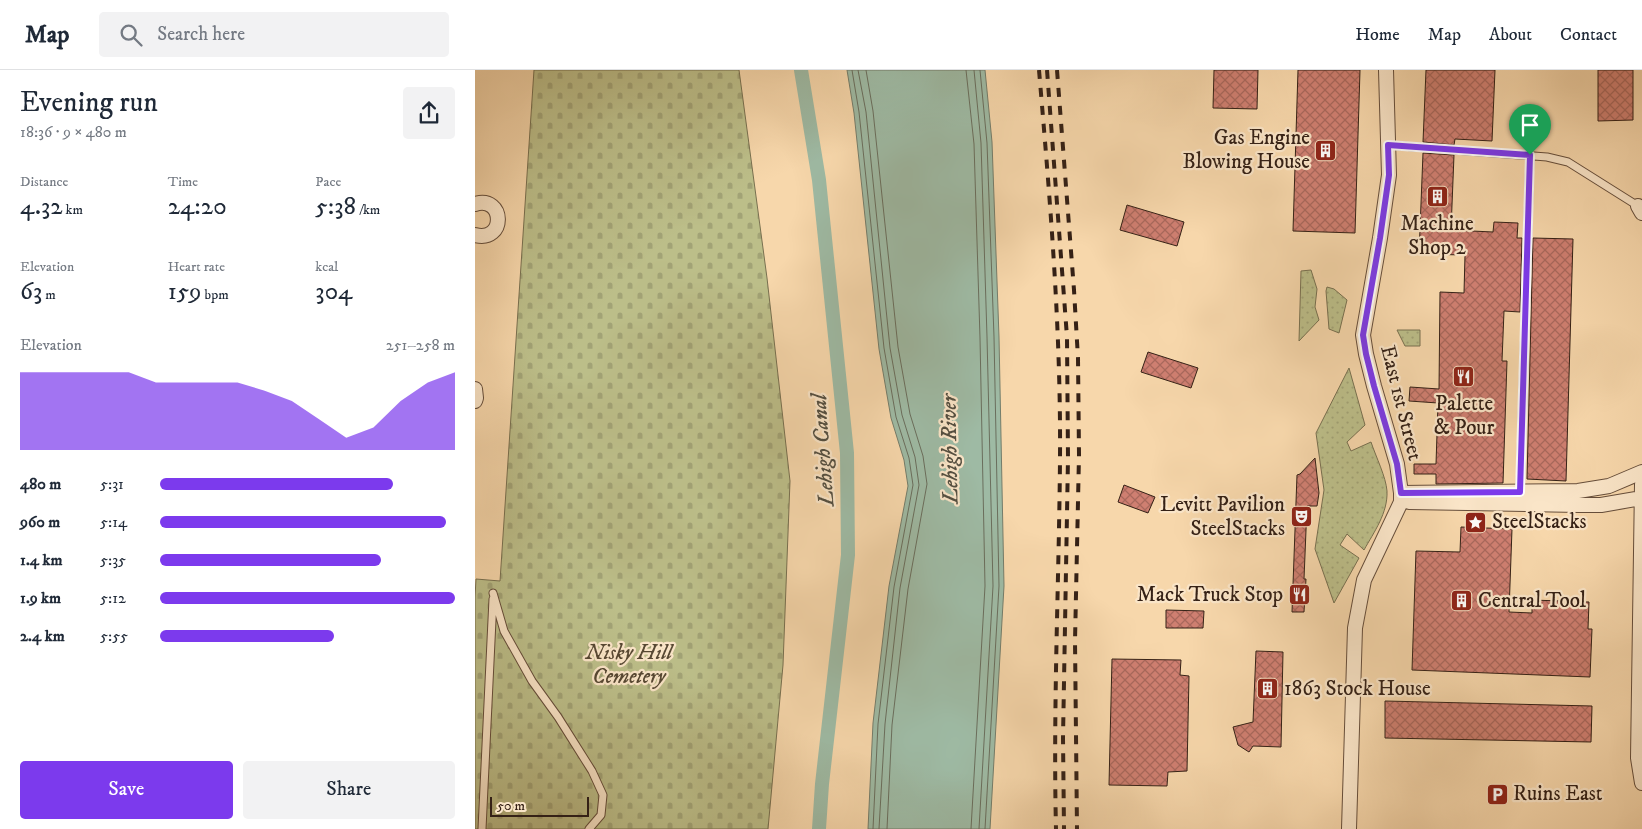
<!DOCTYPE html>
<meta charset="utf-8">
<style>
:root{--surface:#fff;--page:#f2f2f3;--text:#1f2937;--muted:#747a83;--line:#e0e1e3;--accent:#7c3aed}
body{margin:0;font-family:"IM FELL DW Pica",serif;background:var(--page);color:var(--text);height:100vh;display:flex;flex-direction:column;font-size:19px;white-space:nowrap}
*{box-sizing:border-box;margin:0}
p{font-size:16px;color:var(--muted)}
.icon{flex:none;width:28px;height:28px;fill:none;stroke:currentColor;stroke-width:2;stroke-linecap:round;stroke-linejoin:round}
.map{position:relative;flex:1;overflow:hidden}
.drawer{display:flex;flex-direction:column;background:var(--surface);width:475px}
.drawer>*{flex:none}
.scale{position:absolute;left:15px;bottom:12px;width:99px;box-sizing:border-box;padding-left:5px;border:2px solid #352116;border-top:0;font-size:14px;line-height:18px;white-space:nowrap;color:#352116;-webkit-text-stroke:4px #fae5c8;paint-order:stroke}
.pin{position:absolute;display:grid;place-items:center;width:42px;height:42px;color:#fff;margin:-51px -21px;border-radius:50% 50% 50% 0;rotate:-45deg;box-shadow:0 0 5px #0007}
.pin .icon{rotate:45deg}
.round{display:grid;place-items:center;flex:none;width:52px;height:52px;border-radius:5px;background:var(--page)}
.head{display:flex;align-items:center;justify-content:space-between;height:85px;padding:0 20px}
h1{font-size:28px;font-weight:600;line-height:38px}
.figures{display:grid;grid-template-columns:repeat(3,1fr);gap:8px;height:85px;padding:5px 20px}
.figures div{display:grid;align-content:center}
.figures b{font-size:25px;font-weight:600}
.figures small{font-size:14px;font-weight:400}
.figures p{font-size:14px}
.chart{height:140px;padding:10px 20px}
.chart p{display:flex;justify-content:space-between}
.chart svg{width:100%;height:90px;margin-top:5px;fill:var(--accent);opacity:.7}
.action{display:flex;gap:10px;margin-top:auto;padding:10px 20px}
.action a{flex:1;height:58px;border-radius:5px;background:var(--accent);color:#fff;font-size:20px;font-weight:600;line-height:58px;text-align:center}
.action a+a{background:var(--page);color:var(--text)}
ul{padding:0 20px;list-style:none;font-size:16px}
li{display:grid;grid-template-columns:80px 60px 1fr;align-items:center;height:38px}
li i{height:12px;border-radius:6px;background:var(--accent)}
header{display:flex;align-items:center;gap:30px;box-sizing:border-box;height:70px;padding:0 25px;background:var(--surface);border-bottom:1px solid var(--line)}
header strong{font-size:24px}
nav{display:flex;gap:28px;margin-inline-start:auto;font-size:18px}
.search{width:350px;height:45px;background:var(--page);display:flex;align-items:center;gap:12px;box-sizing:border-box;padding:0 18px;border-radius:5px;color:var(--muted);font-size:19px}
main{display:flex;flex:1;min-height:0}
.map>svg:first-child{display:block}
.grass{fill:url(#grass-dots);stroke:#787050}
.cemetery{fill:url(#cemetery-stones);stroke:#787050}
.water{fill:#9ebaa4;stroke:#747d6b}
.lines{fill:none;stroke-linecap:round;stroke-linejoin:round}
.shore{stroke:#6a6e5d;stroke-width:1}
.canal{stroke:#9ebaa4;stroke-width:14}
.building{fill:url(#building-cross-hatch);stroke:#352116}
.lane-casing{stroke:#664e3b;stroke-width:9}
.street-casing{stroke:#664e3b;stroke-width:16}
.lane{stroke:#fae5c8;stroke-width:7}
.street{stroke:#fae5c8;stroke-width:14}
.rail{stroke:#352116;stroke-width:4;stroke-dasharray:9 9;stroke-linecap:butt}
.route-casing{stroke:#fff;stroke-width:10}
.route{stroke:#7c3aed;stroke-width:6}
.labels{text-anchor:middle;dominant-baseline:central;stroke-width:4.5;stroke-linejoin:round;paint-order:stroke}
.poi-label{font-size:21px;fill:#352116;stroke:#fae5c8;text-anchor:start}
.street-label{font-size:21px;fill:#352116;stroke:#fae5c8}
.park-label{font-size:21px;font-style:italic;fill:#574833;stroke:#fae5c8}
.water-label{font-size:22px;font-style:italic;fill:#544f41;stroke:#fae5c8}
</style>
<header>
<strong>Map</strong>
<div class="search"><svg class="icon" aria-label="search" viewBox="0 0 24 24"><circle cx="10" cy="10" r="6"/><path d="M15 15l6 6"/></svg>Search here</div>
<nav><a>Home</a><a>Map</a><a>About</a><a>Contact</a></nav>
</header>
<main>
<section class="drawer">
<div class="head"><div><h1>Evening run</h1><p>18:36 · 9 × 480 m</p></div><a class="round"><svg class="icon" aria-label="share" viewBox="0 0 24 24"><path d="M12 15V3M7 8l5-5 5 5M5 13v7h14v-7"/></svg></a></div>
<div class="figures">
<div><p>Distance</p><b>4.32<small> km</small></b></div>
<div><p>Time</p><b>24:20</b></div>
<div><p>Pace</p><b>5:38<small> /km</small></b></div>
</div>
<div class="figures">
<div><p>Elevation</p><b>63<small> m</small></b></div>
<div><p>Heart rate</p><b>159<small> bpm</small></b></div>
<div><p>kcal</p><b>304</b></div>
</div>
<div class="chart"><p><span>Elevation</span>251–258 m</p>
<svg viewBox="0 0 160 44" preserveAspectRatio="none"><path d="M0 44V6L10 6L20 6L30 6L40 6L50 11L60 11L70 11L80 11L90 15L100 20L110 29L120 38L130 33L140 20L150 11L160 6V44z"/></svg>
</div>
<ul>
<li><b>480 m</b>5:31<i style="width:79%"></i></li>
<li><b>960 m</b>5:14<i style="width:97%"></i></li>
<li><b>1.4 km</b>5:35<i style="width:75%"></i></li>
<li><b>1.9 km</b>5:12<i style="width:100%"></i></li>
<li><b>2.4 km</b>5:55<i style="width:59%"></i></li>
</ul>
<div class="action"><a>Save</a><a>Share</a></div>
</section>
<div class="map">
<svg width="1167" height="759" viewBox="0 0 1167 759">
<defs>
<pattern id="grass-dots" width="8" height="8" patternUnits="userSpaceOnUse" patternTransform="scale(1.25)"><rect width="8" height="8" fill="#bcbe89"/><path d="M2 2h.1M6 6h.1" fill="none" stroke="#a2a376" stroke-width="1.8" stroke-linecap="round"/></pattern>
<pattern id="cemetery-stones" width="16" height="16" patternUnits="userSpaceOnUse" patternTransform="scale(1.25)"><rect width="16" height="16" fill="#bcbe89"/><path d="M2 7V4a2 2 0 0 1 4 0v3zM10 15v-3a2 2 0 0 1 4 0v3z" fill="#a2a376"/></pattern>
<pattern id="building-cross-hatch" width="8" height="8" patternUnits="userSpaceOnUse" patternTransform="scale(1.25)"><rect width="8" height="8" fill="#cf7f71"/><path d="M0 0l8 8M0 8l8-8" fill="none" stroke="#a9685c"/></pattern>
</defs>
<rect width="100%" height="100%" fill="#f7d7ab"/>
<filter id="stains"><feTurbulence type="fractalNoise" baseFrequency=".004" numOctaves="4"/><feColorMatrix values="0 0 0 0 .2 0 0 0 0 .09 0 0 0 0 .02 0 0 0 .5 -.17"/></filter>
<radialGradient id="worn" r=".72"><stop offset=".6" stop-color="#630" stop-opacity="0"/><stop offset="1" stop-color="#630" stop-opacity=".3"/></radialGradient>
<path class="grass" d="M836 200 842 219 840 237 844 250 824 271 826 201Z
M852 217 859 219 872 230 864 263 854 259 851 221Z
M922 260H945V276H930Z
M874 298 890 355 872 372 876 381 896 372C901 387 911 407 912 421 913 443 899 462 889 480L872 464 865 475 884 488 859 533 840 479 849 420 841 363Z"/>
<path class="cemetery" d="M59 0H264L292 208 315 411 308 595 293 759H0V527L1 509 25 511Z"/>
<path class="water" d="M372 0H510L517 72 524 267 529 516 515 759H393L398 653 414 516 433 416 429 390 416 348 404 279 379 43Z"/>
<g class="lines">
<path class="shore" d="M377 0 384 42 409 278 421 347 434 388 438 415 419 517 403 654 398 759
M383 0 391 42 415 278 427 345 440 387 444 415 425 518 410 654 404 759
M391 0 398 41 423 277 435 344 448 386 452 414 433 519 417 655 412 759
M491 0 499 74 505 268 510 516 496 759
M499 0 506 73 512 267 518 516 504 759
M505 0 512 73 519 267 524 516 510 759"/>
<path class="canal" d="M326 0 344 110 372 383 373 485 347 714 344 759"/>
</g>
<path class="building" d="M739 0H783L782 39 738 38Z
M823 0H885L880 163 818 161Z
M951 0H1020L1017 71 980 69 979 75 948 72Z
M1123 0H1158V50L1123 51Z
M948 83 979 85 976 160 1018 162 1019 152 1043 153 1042 168H1047L1045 242 1029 241 1027 291H1032L1028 413 961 414V404H939V394H961L963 333 934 331 935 317 964 319 965 222 989 223 990 185 944 184Z
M652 135 709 152 702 176 645 160Z
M1058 168 1098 169 1091 411 1052 409Z
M673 282 723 298 716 318 666 302Z
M840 388 844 423 842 436H832L829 509H831L829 542H817L822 405 825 404Z
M649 415 680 427 673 443 643 432Z
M986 457 1037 459 1034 542 1057 543V530L1114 532 1113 559H1117L1115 607 937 600 941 481 985 482Z
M691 540 729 541 728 558H691Z
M781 581 808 582 806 677 778 676 774 682 763 675 758 657 778 652Z
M637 589 706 590 705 605 714 606 712 701 693 702 692 716 634 715Z
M910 631 1117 636 1116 672 910 668Z"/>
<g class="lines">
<defs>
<path id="lane" d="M913 75 1072 87 1093 92 1163 136
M1045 422 1055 85
M18 523 29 561 57 611 83 647 117 701 128 725 126 745 114 759
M7 759 18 529"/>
<path id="street" d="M0 134C30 125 31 173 0 165
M1163 136 1167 143
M0 319 1 328 0 331
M1167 414 1163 688 1167 713
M926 423 1103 421 1134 416 1167 402
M934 432 1104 435H1126L1167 428
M874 759 880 558 889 510 926 432V423L922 394 899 316 891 284 888 265 905 168 914 105 911 0"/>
</defs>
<use href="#lane" class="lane-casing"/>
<use href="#street" class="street-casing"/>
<use href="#lane" class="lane"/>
<use href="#street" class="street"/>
<path class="rail" d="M564 0C575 129 586 259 585 389 584 512 578 636 581 759
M572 0 592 267 593 388 588 668 589 759
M582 0 599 220 603 288 604 385 600 571 602 759"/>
</g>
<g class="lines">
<defs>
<path id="route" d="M913 75 1055 85 1045 422 926 423 922 394 899 316 891 284 888 265 905 168 914 105Z"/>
</defs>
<use href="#route" class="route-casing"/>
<use href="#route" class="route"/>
</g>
<defs>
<symbol id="building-square" viewBox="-11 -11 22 22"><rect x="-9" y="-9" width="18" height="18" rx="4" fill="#8f2418" stroke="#fae5c8"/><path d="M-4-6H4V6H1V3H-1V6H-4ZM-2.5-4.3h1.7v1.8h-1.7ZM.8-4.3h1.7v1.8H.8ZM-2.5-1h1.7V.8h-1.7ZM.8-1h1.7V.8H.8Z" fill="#fff"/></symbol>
<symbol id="restaurant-square" viewBox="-11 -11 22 22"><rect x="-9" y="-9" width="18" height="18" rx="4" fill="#8f2418" stroke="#fae5c8"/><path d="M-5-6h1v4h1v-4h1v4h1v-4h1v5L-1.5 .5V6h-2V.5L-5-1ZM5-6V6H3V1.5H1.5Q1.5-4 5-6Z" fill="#fff"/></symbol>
<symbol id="theatre-square" viewBox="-11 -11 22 22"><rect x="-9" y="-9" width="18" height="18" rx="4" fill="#8f2418" stroke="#fae5c8"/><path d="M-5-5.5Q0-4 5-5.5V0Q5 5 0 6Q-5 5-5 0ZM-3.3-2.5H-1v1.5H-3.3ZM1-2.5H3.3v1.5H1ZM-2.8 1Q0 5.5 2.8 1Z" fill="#fff"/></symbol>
<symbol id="sight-square" viewBox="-11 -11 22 22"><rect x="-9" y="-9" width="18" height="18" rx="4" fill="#8f2418" stroke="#fae5c8"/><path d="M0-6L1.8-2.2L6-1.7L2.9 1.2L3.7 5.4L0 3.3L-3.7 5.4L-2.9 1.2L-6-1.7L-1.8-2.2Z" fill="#fff"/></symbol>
<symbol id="parking-square" viewBox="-11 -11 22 22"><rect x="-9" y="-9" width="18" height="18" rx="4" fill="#8f2418" stroke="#fae5c8"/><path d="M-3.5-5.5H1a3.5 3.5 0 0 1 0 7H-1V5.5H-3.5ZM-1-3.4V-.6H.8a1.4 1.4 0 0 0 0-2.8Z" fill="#fff"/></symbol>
</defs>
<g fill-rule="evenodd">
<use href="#building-square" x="838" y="68" width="25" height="25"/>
<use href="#building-square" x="950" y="114" width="25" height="25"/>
<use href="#restaurant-square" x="976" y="294" width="25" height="25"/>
<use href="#theatre-square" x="814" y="434" width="25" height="25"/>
<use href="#sight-square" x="988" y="440" width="25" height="25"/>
<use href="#restaurant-square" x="812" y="512" width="25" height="25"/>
<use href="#building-square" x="974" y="518" width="25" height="25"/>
<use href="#building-square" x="780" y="606" width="25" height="25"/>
<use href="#parking-square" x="1010" y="712" width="25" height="25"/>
</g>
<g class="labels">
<g class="poi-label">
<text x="835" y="68" text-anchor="end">Gas Engine<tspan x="835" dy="24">Blowing House</tspan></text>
<text x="962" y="154" text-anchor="middle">Machine<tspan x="962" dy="24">Shop 2</tspan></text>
<text x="989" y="334" text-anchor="middle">Palette<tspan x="989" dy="24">&amp; Pour</tspan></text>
<text x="810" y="435" text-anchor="end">Levitt Pavilion<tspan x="810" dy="24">SteelStacks</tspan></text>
<text x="1017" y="452">SteelStacks</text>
<text x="808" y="525" text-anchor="end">Mack Truck Stop</text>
<text x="1003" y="531">Central Tool</text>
<text x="809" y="619">1863 Stock House</text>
<text x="1038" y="724">Ruins East</text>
</g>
<g class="street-label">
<text transform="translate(926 333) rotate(76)">East 1st Street</text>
</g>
<g class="park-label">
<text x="154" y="583">Nisky Hill<tspan x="154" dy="24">Cemetery</tspan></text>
</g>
<g class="water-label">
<text transform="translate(475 379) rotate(-91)">Lehigh River</text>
<text transform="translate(348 380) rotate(-94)">Lehigh Canal</text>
</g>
</g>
<rect width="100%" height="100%" filter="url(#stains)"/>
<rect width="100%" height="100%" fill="url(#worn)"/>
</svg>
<div class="scale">50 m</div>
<div class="pin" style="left:1055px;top:85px;background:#1e9e55"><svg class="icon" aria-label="arrive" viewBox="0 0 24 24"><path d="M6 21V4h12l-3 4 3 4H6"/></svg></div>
</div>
</main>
